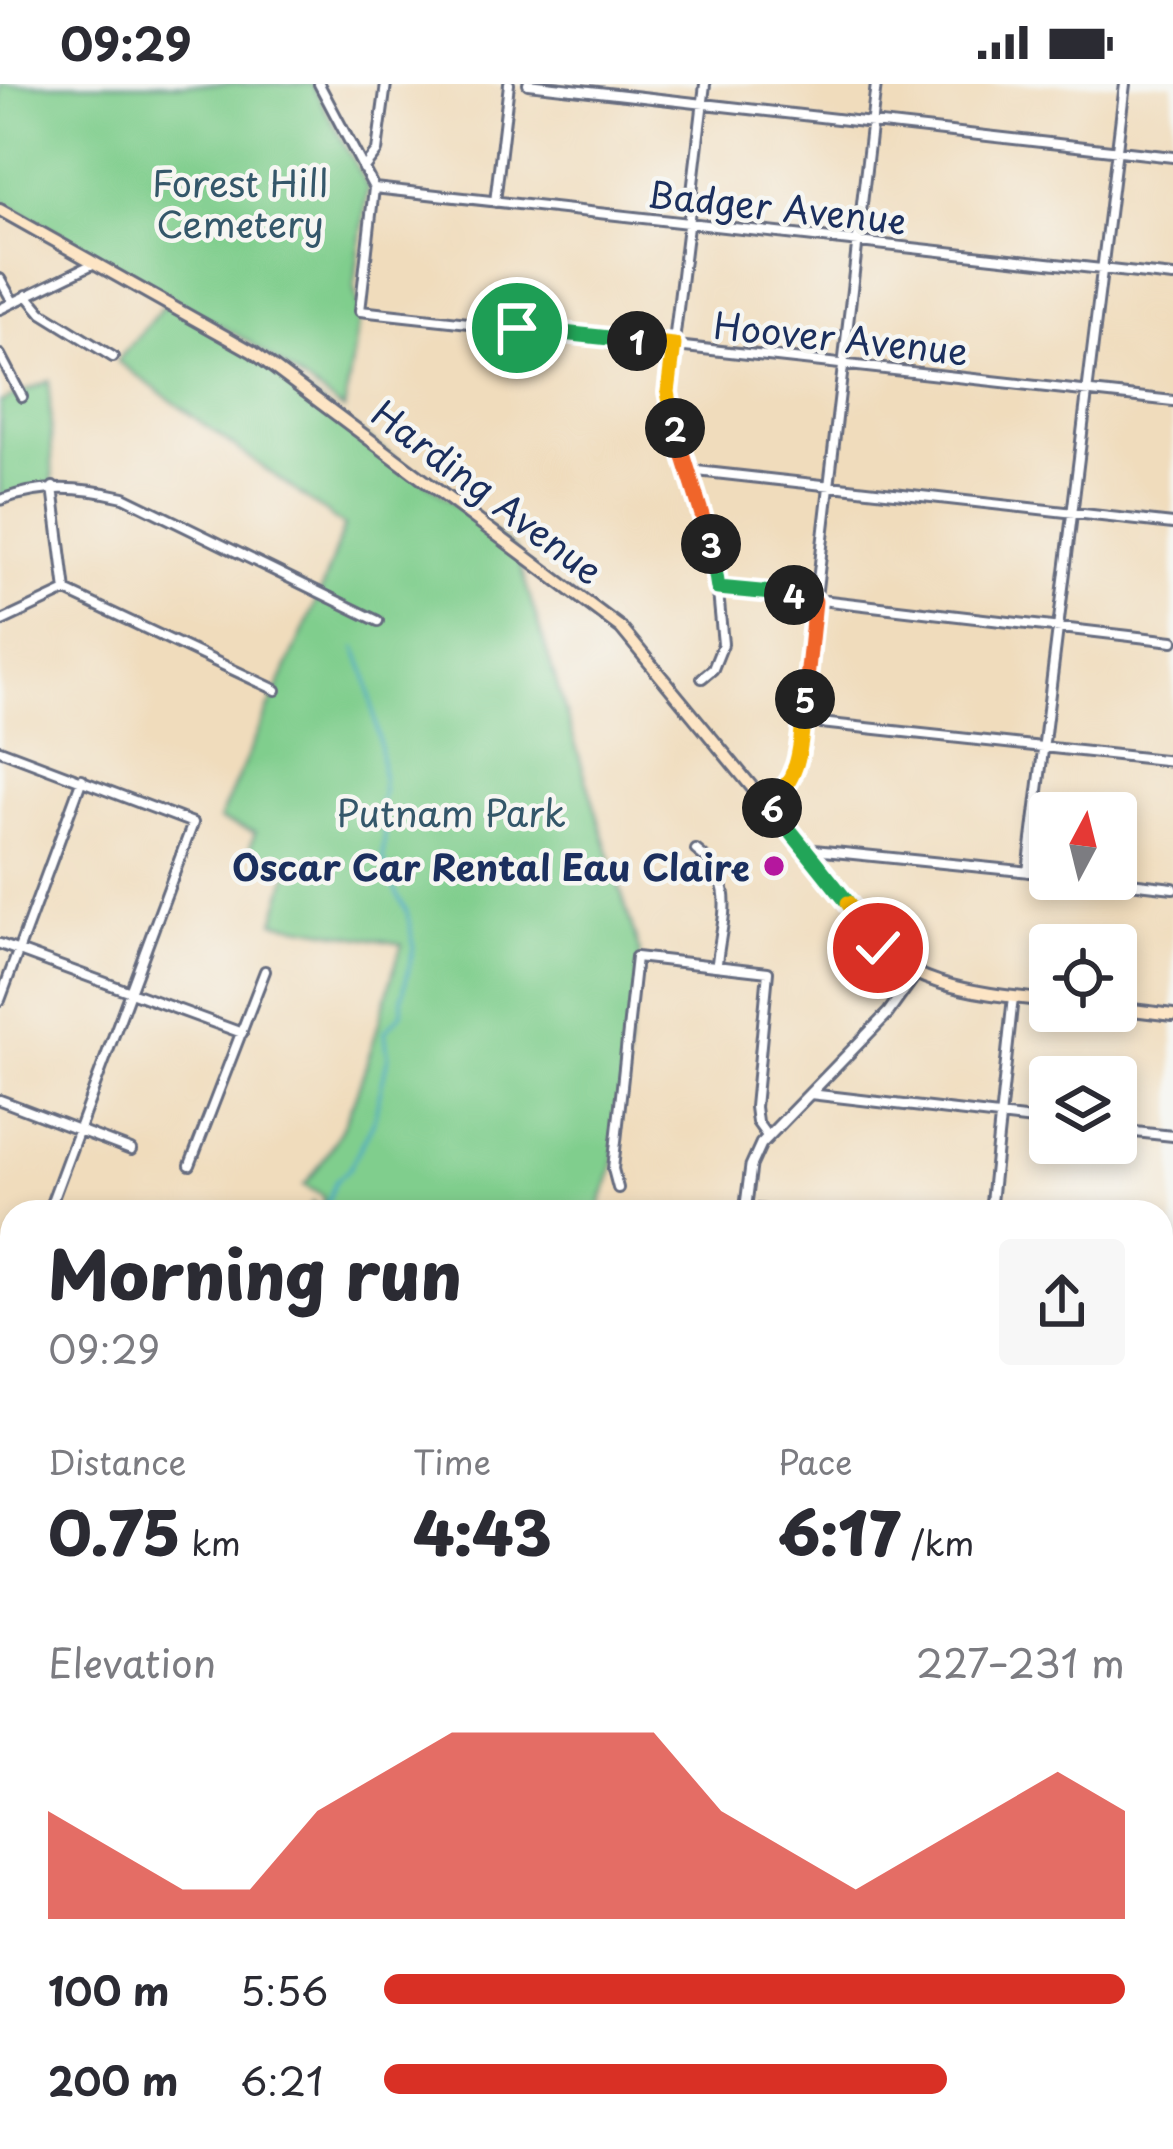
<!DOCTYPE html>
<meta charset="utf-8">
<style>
:root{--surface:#fff;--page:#f7f7f7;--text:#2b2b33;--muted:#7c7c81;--accent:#d93025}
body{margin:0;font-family:"Playpen Sans",sans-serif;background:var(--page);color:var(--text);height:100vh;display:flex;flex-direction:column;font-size:45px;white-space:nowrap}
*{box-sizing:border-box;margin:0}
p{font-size:39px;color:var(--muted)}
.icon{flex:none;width:66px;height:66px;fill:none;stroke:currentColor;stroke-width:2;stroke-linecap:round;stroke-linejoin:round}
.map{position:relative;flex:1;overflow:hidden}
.panel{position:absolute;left:0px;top:1116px;width:1173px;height:951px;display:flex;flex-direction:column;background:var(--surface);border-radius:36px 36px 0 0;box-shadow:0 6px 18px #0003}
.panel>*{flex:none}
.needle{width:78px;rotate:7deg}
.controls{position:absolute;left:1029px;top:708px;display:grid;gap:24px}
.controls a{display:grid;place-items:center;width:108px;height:108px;border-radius:12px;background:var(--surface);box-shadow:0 6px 18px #0003;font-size:60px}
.pin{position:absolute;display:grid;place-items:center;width:102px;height:102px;color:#fff;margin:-51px;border:6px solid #fff;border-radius:50%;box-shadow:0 3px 12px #0007}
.km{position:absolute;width:60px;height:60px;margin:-30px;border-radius:50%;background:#222;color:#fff;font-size:33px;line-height:60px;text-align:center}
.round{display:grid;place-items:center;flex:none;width:126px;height:126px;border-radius:12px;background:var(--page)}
.headline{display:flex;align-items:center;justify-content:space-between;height:204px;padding:0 48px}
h1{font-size:66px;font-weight:800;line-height:90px}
.stats{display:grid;grid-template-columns:repeat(3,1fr);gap:18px;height:204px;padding:12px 48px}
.stats div{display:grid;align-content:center}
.stats b{font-size:60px;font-weight:800}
.stats small{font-size:33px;font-weight:400}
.stats p{font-size:33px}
.chart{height:336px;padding:24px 48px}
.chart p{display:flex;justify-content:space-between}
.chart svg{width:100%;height:216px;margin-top:12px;fill:var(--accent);opacity:.7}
ul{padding:0 48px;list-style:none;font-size:39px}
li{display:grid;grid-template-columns:192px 144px 1fr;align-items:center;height:90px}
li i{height:30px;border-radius:15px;background:var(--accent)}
.status{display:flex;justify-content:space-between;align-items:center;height:84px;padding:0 60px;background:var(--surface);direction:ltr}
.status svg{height:33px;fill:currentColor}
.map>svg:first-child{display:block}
.green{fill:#80ce8d;stroke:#4e7e76;stroke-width:3}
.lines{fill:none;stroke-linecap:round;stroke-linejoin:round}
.stream{stroke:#49a6c7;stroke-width:3}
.minor-casing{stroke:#666c7f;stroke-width:14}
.tertiary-casing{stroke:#666c7f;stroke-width:15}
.secondary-casing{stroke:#666c7f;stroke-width:16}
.primary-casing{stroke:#666c7f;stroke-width:16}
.minor{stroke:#fff;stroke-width:8}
.tertiary{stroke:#fff;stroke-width:9}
.secondary{stroke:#fde5c5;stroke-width:10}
.primary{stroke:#fabe6d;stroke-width:10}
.split-1-casing{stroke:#fff;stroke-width:24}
.split-2-casing{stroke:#fff;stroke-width:24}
.split-3-casing{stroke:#fff;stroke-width:24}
.split-4-casing{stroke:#fff;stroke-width:24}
.split-5-casing{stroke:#fff;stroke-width:24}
.split-6-casing{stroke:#fff;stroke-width:24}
.split-7-casing{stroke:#fff;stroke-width:24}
.split-8-casing{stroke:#fff;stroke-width:24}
.split-1{stroke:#22a559;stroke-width:15}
.split-2{stroke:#f5b400;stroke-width:15}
.split-3{stroke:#f0652b;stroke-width:15}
.split-4{stroke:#22a559;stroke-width:15}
.split-5{stroke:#f0652b;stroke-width:15}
.split-6{stroke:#f5b400;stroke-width:15}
.split-7{stroke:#22a559;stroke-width:15}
.split-8{stroke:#f5b400;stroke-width:15}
.poi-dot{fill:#b5179e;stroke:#f6f6f2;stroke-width:4.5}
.labels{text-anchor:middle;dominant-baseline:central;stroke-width:9;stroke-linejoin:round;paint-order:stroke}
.park-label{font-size:36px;fill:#34576a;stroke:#f6f6f2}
.street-label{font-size:36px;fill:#1b2f5e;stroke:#f6f6f2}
.poi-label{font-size:36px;font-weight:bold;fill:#1b2f5e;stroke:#f6f6f2;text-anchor:end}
</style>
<div class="status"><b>09:29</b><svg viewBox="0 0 49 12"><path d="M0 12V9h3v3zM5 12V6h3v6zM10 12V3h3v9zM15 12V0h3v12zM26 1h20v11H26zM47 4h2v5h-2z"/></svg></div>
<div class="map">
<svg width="1173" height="2065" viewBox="0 0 1173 2065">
<rect width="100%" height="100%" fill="#f6f6f2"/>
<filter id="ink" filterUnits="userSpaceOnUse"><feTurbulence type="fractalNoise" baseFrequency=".00833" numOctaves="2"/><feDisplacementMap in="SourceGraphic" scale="24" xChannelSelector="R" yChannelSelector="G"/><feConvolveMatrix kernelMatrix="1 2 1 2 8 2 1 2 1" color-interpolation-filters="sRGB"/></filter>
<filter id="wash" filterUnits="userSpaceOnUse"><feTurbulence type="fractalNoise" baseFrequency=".004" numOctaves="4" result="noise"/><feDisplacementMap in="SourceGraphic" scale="48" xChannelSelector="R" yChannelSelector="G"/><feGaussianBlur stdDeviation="2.7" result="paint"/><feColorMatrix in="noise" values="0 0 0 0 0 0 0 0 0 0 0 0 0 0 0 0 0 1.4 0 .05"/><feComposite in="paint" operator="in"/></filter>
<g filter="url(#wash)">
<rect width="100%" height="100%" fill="#f0dcbc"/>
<path class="green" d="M0 0H312L368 104 354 204 360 230 344 326 249 258 0 116Z
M166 219 253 268 515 465 640 869 613 1085 598 1128H307L313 1118 316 1124 324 1120 323 1112 304 1101C360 1040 376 938 402 860L274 838 291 779 249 767 255 748 219 736 321 507 344 442 117 277Z
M49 297 53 403 0 416V318Z
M12 1280V1463L0 1462V1285Z"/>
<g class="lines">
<path class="stream" d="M324 1128 335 1098 349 1085 373 1039 388 973 385 947 402 929V914L414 862 407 828 391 798 383 773 385 749 378 731 383 707 380 662 366 589 356 564
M0 1370 12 1362"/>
</g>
</g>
<g filter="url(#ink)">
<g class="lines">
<defs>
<path id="minor" d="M319 0 374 104
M528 0 1173 73
M363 85 377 67 386 0
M374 104 360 227 1173 317
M374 104 1173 193
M495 118 509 0
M0 195 13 218
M27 211 42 229 113 273
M0 225 95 179
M0 271 22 313
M688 386 1173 440
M53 403 66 507
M0 416C43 400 81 403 124 413L378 537
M718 504 1173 557
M0 538 66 507 276 606
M702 594 713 585 723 560 715 477 669 322 668 308 705 0
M802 637 1173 677
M0 666 193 739 48 1128
M769 720 784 707 796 685 876 0
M804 765 1050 790
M696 766C739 799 722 832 717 879
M1028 788 1125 0
M1095 795 1173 804
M0 860 242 949
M0 916 82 695
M810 1010 1050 1038
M0 1016 131 1066
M1116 1046 1173 1052
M190 1081 265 887
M618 1104 613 1085 636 873 768 888 755 1023 757 1038 767 1052
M745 1124 785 1128
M990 1128 1013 913
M1161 1172 1173 1173
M0 1195 12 1191
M1161 1298 1173 1299
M1161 1420 1173 1421
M1161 1540 1173 1541
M0 1568 12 1567
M1161 1646 1173 1647
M0 1663H12
M1161 1794 1173 1702
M0 1834 12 1835
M1161 1908 1173 1910
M0 1957 12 1950
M0 1979 12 2000
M1161 2028 1173 2029
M891 2055 893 2065
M1160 2055 1165 2065
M53 2065 71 2055
M292 2065 309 2055
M524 2065 525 2055
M1069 2065 1070 2055"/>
<path id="tertiary" d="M745 1128 751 1082 761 1060 888 929 918 887
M644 2065 645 2055"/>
<path id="secondary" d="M0 126 253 268 621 544 858 832 918 887
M862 840C895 904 986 910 1050 917
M1116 924 1173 931"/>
<path id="primary" d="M0 1681 12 1682
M1161 1690 1173 1661
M0 1708 12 1709
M1161 1728 1171 1719
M1161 1742H1173
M1163 1776 1173 1764"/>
</defs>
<use href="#minor" class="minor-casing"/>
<use href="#tertiary" class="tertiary-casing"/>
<use href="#secondary" class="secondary-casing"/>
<use href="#primary" class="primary-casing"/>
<use href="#minor" class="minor"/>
<use href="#tertiary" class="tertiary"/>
<use href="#secondary" class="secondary"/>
<use href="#primary" class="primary"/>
</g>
</g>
<g class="lines" filter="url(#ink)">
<defs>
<path id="split-1" d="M517 244 637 257"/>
<path id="split-2" d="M637 257 674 261 668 308 675 344"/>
<path id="split-3" d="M675 344 711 460"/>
<path id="split-4" d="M711 460 718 504 794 511"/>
<path id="split-5" d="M794 511 815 517 805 615"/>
<path id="split-6" d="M772 724 769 720C804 691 800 657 805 615"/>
<path id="split-7" d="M772 724 848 819"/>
<path id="split-8" d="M848 819 878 864"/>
</defs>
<use href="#split-1" class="split-1-casing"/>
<use href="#split-2" class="split-2-casing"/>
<use href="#split-3" class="split-3-casing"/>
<use href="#split-4" class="split-4-casing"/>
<use href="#split-5" class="split-5-casing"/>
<use href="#split-6" class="split-6-casing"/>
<use href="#split-7" class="split-7-casing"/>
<use href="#split-8" class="split-8-casing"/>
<use href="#split-1" class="split-1"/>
<use href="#split-2" class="split-2"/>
<use href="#split-3" class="split-3"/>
<use href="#split-4" class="split-4"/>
<use href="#split-5" class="split-5"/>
<use href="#split-6" class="split-6"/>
<use href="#split-7" class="split-7"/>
<use href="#split-8" class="split-8"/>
</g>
<circle class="poi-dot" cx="774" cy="782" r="12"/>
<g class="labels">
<g class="park-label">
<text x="240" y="98">Forest Hill<tspan x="240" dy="41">Cemetery</tspan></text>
<text x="451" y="728">Putnam Park</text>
</g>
<g class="street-label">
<text transform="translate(777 122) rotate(6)">Badger Avenue</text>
<text transform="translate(841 253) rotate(6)">Hoover Avenue</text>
<text transform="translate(488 407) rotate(37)">Harding Avenue</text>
</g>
<g class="poi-label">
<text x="750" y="782">Oscar Car Rental Eau Claire</text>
</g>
</g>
</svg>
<div class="controls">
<a><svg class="needle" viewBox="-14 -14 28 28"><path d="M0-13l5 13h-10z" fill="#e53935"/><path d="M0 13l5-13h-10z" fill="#7c7c81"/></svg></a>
<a><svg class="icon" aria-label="locate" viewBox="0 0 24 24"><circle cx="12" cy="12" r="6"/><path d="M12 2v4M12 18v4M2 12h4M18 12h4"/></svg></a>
<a><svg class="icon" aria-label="layers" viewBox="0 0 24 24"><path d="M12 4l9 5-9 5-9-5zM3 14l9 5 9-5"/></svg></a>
</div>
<div class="pin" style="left:517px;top:244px;background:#1e9e55"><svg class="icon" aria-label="arrive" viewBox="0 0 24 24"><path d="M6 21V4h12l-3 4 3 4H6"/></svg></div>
<div class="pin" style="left:878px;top:864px;background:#d93025"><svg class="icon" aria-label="check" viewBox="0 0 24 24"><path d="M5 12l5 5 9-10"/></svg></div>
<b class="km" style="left:637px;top:257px">1</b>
<b class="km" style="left:675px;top:344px">2</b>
<b class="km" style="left:711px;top:460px">3</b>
<b class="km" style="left:794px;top:511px">4</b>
<b class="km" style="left:805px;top:615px">5</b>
<b class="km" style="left:772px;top:724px">6</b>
<section class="panel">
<div class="headline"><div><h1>Morning run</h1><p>09:29</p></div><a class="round"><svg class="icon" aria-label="share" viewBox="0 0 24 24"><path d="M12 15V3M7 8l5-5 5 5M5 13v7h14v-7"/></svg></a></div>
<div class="stats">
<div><p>Distance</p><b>0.75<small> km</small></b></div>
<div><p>Time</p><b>4:43</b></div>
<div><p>Pace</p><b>6:17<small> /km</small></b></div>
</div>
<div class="chart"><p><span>Elevation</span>227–231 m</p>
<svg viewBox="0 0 160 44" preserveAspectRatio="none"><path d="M0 44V22L10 30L20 38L30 38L40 22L50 14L60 6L70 6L80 6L90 6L100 22L110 30L120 38L130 30L140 22L150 14L160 22V44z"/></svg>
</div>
<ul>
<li><b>100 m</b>5:56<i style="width:100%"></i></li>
<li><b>200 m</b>6:21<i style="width:76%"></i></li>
</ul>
</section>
</div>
